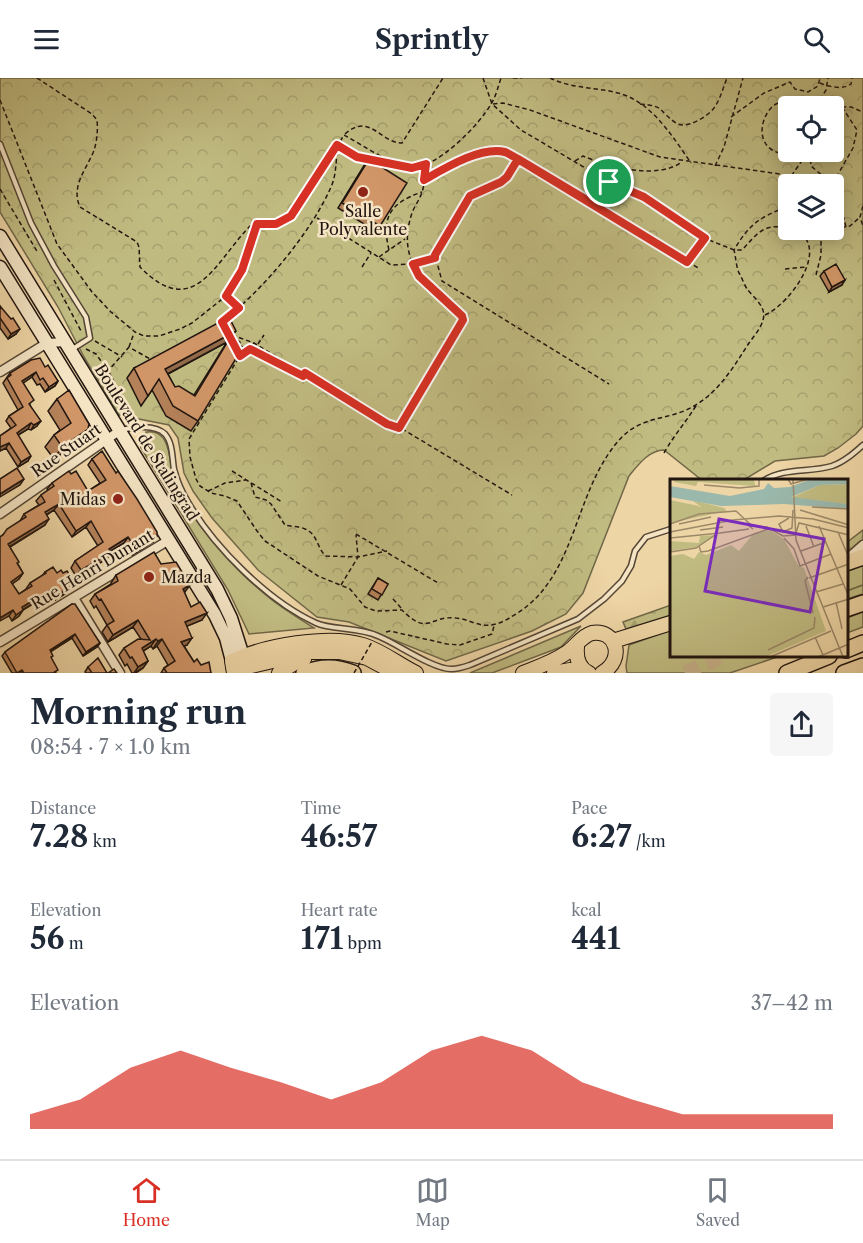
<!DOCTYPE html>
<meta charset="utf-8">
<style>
:root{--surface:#fff;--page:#f6f6f7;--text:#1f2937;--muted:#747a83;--line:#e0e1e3;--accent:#d93025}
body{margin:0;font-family:"Libre Caslon Text",serif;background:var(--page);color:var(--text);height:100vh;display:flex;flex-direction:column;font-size:22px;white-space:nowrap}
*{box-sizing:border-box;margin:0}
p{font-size:20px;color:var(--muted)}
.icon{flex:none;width:33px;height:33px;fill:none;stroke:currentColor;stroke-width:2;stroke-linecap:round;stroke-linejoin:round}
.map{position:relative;height:595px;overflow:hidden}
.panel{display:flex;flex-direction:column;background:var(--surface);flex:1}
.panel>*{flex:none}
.buttons{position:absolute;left:778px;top:18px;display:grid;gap:12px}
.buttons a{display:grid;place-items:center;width:66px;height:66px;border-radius:6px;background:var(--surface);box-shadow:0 3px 15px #0003;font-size:30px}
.pin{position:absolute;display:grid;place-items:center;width:51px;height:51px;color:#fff;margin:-26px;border:3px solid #fff;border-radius:50%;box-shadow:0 2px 6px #0007}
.round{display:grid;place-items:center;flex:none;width:63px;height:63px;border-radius:6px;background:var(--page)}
.headline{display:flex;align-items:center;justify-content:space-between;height:102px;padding:0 30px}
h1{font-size:33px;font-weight:700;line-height:45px}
.metrics{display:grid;grid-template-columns:repeat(3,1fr);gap:9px;height:102px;padding:6px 30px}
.metrics div{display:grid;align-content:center}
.metrics b{font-size:30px;font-weight:700}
.metrics small{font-size:16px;font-weight:400}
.metrics p{font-size:16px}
.chart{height:168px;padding:12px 30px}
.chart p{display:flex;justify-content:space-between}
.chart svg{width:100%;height:108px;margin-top:6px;fill:var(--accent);opacity:.7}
header{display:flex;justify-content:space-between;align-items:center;height:78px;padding:0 30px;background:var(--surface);font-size:27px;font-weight:700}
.tab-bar{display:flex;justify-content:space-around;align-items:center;height:84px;border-top:2px solid var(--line);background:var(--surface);font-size:16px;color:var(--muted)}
.tab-bar a{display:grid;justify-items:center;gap:3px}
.tab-bar .current{color:var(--accent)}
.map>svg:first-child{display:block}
.grass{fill:#c0bb81;stroke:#706848;stroke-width:1.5}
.forest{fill:url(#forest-firs);stroke:#706848;stroke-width:1.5}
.park{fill:url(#park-crowns);stroke:#706848;stroke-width:1.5;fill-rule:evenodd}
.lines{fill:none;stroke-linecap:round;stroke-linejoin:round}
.highway-tunnel{stroke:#c5af87;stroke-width:15;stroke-dasharray:15 8;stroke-linecap:butt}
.lane-casing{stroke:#544635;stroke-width:7}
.street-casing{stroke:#544635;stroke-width:11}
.secondary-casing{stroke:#211610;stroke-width:15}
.primary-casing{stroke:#211610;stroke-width:16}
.highway-casing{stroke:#211610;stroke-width:18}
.path{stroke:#211610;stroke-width:1.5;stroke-dasharray:4.5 3;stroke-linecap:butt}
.lane{stroke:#f4e4c4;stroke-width:4}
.street{stroke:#f4e4c4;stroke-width:8}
.secondary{stroke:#f4e4c4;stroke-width:12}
.primary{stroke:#eed5a5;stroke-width:14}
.highway{stroke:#eed5a5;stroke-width:15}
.path-bridge{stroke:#211610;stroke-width:1.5;stroke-dasharray:4.5 3;stroke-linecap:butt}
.wall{fill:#b48159;stroke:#211610;stroke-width:1.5;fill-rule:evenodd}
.shaded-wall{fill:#926949;stroke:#211610;stroke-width:1.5}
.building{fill:#d19668;stroke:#211610;stroke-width:1.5}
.route-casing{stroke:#fff;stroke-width:12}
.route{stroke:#d93025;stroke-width:8}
.poi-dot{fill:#8f2418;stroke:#f4e4c4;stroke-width:2}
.labels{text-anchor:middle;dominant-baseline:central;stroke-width:5;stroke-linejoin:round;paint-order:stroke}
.poi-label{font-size:16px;fill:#211610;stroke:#f4e4c4}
.street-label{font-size:16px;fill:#211610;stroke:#f4e4c4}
.inset-road{fill:none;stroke:#9c8969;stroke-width:1.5}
.view{fill:#7b2cbf;fill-opacity:0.15;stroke:#7b2cbf;stroke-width:3}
.inset-edge{fill:none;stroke:#211610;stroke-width:3}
</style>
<header><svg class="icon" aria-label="menu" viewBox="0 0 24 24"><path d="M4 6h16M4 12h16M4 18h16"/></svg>Sprintly<svg class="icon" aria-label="search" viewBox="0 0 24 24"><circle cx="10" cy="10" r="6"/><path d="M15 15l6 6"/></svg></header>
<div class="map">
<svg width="863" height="595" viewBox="0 0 863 595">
<defs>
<pattern id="forest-firs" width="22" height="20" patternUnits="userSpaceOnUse" patternTransform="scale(1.5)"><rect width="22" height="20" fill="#c0bb81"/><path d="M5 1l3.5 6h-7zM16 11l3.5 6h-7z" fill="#a5a06e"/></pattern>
<pattern id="park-crowns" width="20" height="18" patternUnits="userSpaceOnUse" patternTransform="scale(1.5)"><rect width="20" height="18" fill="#c0bb81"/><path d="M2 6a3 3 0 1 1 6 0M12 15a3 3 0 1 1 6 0" fill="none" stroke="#a5a06e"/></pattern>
</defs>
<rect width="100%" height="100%" fill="#eed5a5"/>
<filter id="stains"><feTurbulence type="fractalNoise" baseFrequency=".00333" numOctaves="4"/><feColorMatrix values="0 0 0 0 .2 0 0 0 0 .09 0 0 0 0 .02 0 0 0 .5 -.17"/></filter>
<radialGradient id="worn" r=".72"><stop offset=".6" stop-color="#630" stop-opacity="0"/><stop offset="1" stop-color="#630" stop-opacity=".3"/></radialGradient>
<path class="grass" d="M146 354C171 350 169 382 173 398 176 407 180 415 184 423 207 461 238 495 272 522 285 532 300 541 314 550L249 556 228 512 141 370 140 365 146 359Z
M863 486V507L847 513 846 492Z
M581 548 561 569 492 595H470Z
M671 552V578L777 579 730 595H627L626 588 629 567Z"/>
<path class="forest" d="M863 452V473L847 479 846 465Z
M863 507V516L847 521V513Z
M671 527V537L626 551 623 544Z
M863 534V549L847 555V540Z"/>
<path class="park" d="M0 0H863V348L856 356 838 370 824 378 775 383 742 403H703L664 372C649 372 638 387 629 398L583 515 566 536 532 553 446 583 349 544 317 539 258 492 212 440 193 413 184 395 178 360 169 347 119 337 84 279 58 229 0 134ZM789 28H834V74H789ZM789 106H834V152H789Z"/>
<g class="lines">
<path class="highway-tunnel" d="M685 595 723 578"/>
<defs>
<path id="lane" d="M0 66 31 145 54 188 86 239 90 260 71 272
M121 352C133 349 155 346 165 356 173 365 172 380 174 391 177 403 182 414 188 424 214 469 268 523 316 545 331 552 359 549 378 558 396 565 434 592 452 591 458 591 464 589 470 587L578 541 604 521 622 503 631 488 635 473 646 459 671 451
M763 403C784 389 809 395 832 388 844 384 854 375 863 367"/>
<path id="street" d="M0 294 47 265 66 264
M0 436 119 353
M847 481 863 467
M74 520 120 595
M0 564 169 462"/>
<path id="secondary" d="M0 158 217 511 231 540 243 578
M0 189 215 537 226 560 232 583"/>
<path id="primary" d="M613 563 671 545
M577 569C576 580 578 590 589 595
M233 590 247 589 311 574H339L367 580 395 595
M234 595 232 583C264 568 329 556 363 567 382 573 398 586 416 595
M279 595 296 584 304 581
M523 595C538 589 553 584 566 575 575 570 581 558 592 555 616 551 626 581 602 595
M554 595 581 590"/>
<path id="highway" d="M846 485 863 479
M846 531 863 525
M846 572 863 565
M304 595C321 588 336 588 353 595
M787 595 829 578
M844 595 863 588"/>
</defs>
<use href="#lane" class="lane-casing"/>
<use href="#street" class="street-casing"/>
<use href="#secondary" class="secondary-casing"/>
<use href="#primary" class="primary-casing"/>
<use href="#highway" class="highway-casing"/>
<path class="path" d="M37 0 92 36 97 42C98 52 97 65 93 75 85 93 71 109 80 129L137 164 139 169 140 189C194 244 215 184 250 148L276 146 291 138 337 67 357 79 398 87
M483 0 492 26 521 52 609 104 644 119 704 160 734 172H742C758 155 763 145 789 150
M513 0H522
M550 0C572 11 596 9 618 15 651 23 673 59 691 85
M820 5C829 9 843 12 851 6L852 0
M0 22 57 166 92 214 111 234 135 254 144 258H159L180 251 192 245 226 218 238 230
M493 26 503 25 530 32 660 79 780 96 787 104 789 117
M640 26C666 28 658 33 676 45 686 52 707 39 714 30 720 22 723 10 727 0
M792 28C770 8 741 71 785 76 793 77 801 75 808 74
M816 28 826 12 828 0
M842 29 857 52 853 70 837 98 841 106 837 114 846 149
M731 39 764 15 790 4 795 11 808 14 818 8 820 0
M834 42 842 29H851L863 34
M345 56C370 34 380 65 402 65L443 0
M810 74 811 88 824 99 820 106
M518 81 507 99 501 104 470 118 435 177 442 203 609 306
M575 83 583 78C608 89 657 102 682 84
M715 88 724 69 743 0
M424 102C449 88 476 71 506 74L700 191
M787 104 808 74
M0 111 38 175
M595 127 609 105
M863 128 860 139 863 148
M317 140 391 187 413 186 435 180
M834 151 850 148 860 139
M389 172C381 139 390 125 422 114
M379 179 405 161
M688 183 704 160
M362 189 371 175
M785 191 806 189
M816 197 821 177V152
M54 202 81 253
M227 217 242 192 257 148
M765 237C790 226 832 169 795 152
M225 241C263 212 312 153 331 109 339 92 333 72 344 57 363 67 390 87 410 89 435 93 480 46 491 26 496 18 498 9 501 0
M232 257 254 265 387 346 399 349 512 417
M95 263 122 279
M254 265 250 271 241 276 189 361 190 379 196 401 200 408 211 415 225 418 237 423 257 453 265 463 318 498 350 511 365 529 376 533 402 532C429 559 429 537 456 540 468 541 479 549 491 547 500 546 508 541 516 536 579 497 573 410 622 359 641 340 661 342 684 333 715 320 731 293 749 265 754 258 761 250 763 242 767 229 754 220 747 211 744 206 742 200 739 195 736 188 736 180 734 172 750 145 760 139 789 128
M258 266 264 257
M129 269 134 255
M86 271 96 276 108 293 129 269 150 281
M251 272 303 299 304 296
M109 294 134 343
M400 349 463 242 462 238C428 208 395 186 412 135 415 127 420 121 422 114 425 106 425 95 426 86
M664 375C674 357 687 343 697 326
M232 393 282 424
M251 405 255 419 266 422 271 426 285 447C291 449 299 448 305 451 318 456 317 471 326 478L358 479 387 473
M208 413 225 405 246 402
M356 456 438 505
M341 507 358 479 356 457
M393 521 402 531
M386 554 390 553 447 566 460 567 492 556 494 548"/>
<use href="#lane" class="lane"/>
<use href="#street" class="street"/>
<use href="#secondary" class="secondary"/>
<use href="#primary" class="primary"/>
<use href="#highway" class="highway"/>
<path class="path-bridge" d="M354 595 372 564"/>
</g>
<path class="wall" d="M365 86 380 148 377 154 338 130Z
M824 193 842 207 829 214 820 198Z
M0 228 16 256 8 261 0 250Z
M232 258 198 343 191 353 166 338 152 312 141 328 127 300 134 290ZM227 264 194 317 175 309 168 296Z
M45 289 58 303 55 308 45 314 40 306 37 307 32 299 23 305 37 348 31 352 28 351 18 357 28 383 18 389 6 370 0 373V358L11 350 6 343 9 338 18 332 3 305 10 295Z
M57 321 88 351 80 363 54 381 45 369 54 357 60 352 48 333Z
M92 381 153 464 132 477 124 465 110 473 107 481 76 498 71 490 75 483 98 468 86 449 72 459 54 432 47 437 45 447 10 469 18 486 23 495 19 501 12 506 19 516 26 511 30 505 42 498 45 494 57 495 71 512 55 522 51 515 23 532 19 538 12 543 9 538 0 459 20 443 24 436 39 427 36 423 41 417 48 412 47 411 52 405 71 396 88 413 100 405 88 387Z
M161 486 184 514 191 529 202 542 187 548V567L184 568 194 584 201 587 211 595H161L164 590 168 587 157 568 153 571 151 568 143 573 148 583 143 590 136 595H132L127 586 125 588 119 577 124 570 141 561 133 549 108 564 102 554 107 547 96 528 94 530 90 523 95 516 111 506V505L116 497Z
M378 500 388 506 378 522 368 516Z
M72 526 100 565 97 569 83 578 72 560 51 573V580L56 595H12L2 578 5 574Z
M88 589 107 595H86L85 594Z"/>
<path class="shaded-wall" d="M845 202 842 207 829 214 832 209Z
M20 251 16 256 8 261 11 256Z
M236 253 229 262 231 258 227 264 158 301 165 291Z
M36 294 32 299 19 308 22 303Z
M58 303 55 308 45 314 49 309Z
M41 343 37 348 31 352 34 347Z
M31 345 28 351 13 360 17 355Z
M88 351 80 363 54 381 62 369Z
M9 365 6 370 0 373V369Z
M31 378 28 383 18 389 21 384Z
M24 401 20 407 0 419V416Z
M59 426 54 432 41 440 45 434Z
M49 441 45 447 4 472 8 466Z
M91 443 86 449 72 459 76 453Z
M157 458 153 464 132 477 136 471Z
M128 459 124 465 104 477 109 471Z
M111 475 107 481 76 498 81 492Z
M23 495 19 501 6 510 11 504Z
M75 506 71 512 55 522 59 516Z
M190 507 185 514 183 511Z
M55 509 51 515 17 535 22 529Z
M13 532 9 538 0 543V540Z
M23 532 19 538 12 543 16 537Z
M207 535 202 542 180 551 185 544Z
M138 542 133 549 108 564 113 557Z
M75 556 72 560 47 576 50 572Z
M192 560 187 567 176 571 181 564Z
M156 561 151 568 137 577 142 570Z
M162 561 157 568 153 571 158 563Z
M100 565 97 569 83 578 86 574Z
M148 583 143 590 134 595 138 589Z"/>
<path class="building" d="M369 81 407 105 380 148 342 125Z
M836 186 845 202 832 209 824 193Z
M0 228 11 241 13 240 20 251 11 256 0 240Z
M229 239 236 253 165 291 175 309 179 308 195 318 231 258 240 264 239 267 243 269 198 343 173 328 159 301 148 318 134 290Z
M40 280 45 289 48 287 58 303 49 309 43 300 40 302 36 294 22 303 34 322 29 326 41 343 34 347 31 345 17 355 31 378 21 384 9 365 0 369V358L16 347 9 338 23 329 7 300 11 297 10 295 31 282Z
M69 312 89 346 88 351 62 369 54 357 71 345 57 321Z
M102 373 116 395 118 393 137 421 157 454V458L136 471 128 459 109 471 111 475 81 492 75 483 103 464 91 443 76 453 59 426 45 434 49 441 8 466 19 484 17 485 23 495 11 504 19 516 32 508 30 505 46 495 45 494 53 489 57 495 61 492 63 495 67 493 75 506 59 516 55 509 22 529 23 532 16 537 13 532 0 540V459L3 457 7 451 26 439 24 436 45 424 41 417 54 408 52 405 69 393 71 396 76 393 88 413 106 402 92 381Z
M17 390 24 401 0 416V401Z
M154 474 161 486 176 484 190 507 183 511 191 529 200 524 207 535 185 544 192 560 181 564 194 584 197 581 201 587 209 584 211 595H167L164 590 175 583 162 561 158 563 156 561 142 570 148 583 138 589 132 579 130 580 124 570 138 561 150 562 138 542 113 557 107 547 114 543 101 521 99 522 95 516 118 503 116 497Z
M378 500 388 506 382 517 372 511Z
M72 526H75L100 565 86 574 75 556 50 572 53 578 51 579 58 592 53 595H24L22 592 17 595 5 574Z
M98 580 107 595H92L88 589Z
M114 591 117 595H108Z"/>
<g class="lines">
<defs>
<path id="route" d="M609 104 595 127 518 81C514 79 510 76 505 74 481 68 445 90 424 102L426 86 412 90 357 79 337 67 291 138 276 146H257L242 192 226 218 239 230 222 244 240 278 250 271 303 298 305 295 387 346 399 350 463 242 462 238 419 198 413 186 435 180V177L470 118 501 104 507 99 518 81 687 184 705 160 644 119 609 104"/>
</defs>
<use href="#route" class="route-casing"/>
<use href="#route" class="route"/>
</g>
<g class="poi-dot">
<circle cx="363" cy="114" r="6"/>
<circle cx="118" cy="421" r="6"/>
<circle cx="149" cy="499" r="6"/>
</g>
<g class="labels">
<g class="poi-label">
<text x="363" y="133">Salle<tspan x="363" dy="18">Polyvalente</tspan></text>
<text x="106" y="421" text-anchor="end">Midas</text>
<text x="161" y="499" text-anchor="start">Mazda</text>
</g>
<g class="street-label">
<text transform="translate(147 364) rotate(58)">Boulevard de Stalingrad</text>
<text transform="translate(66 372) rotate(-35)">Rue Stuart</text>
<text transform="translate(92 491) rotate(-31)">Rue Henri Dunant</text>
</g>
</g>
<g transform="translate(670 401)">
<rect width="178" height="178" fill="#eed5a5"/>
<path d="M5 0H84L85 7 28 3 26 7 4 3Z" fill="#c0bb81"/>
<path d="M178 5V25L121 19 150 6ZM22 21 54 29 57 32 0 44V37L31 28ZM48 56 26 68 0 72V62L29 64 30 57Z" fill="#c0bb81"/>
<path d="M0 21 29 27 30 30 0 38ZM100 51 114 60 128 86 134 89 156 152 95 178H0V77L13 75 24 80 29 73 36 76 61 66 69 72 84 54Z" fill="#c0bb81"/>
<path d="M141 0H178V5L150 6 121 18 178 25V30L114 25 51 27 0 18V7L60 17 94 10 98 4 104 9 120 8Z" fill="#9ab8ac"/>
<path class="inset-road" d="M118 0 121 5 138 0M123 0 126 61 173 178M34 6 70 9M69 9 89 7V0M142 28 179 30M130 31 179 46M119 39 109 45 113 53 122 49 123 31M0 45 29 35 66 32 81 46M9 45 41 38M136 47 144 68M149 47 179 118M83 50 79 47 97 48 113 57 126 56M30 51 53 48M0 53 63 41 109 37 143 40 179 49M168 53 179 79M50 54 79 50M126 54 129 44 179 56M0 59 50 54M114 59 124 70 130 87 161 75M29 67 31 73 38 72 98 50M131 72 156 63M0 73 26 69 45 56M138 98 135 102 143 134M139 99 179 85M146 113 173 105M166 123 172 150M153 128 179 120M145 158 153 176M98 171 144 149 145 138M100 178 161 152M148 178 179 165"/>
<path class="view" d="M49 40 154 60 140 133 35 112Z"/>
<rect width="178" height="178" class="inset-edge"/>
</g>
<rect width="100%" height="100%" filter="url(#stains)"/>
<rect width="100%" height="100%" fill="url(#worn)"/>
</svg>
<div class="buttons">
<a><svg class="icon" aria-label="locate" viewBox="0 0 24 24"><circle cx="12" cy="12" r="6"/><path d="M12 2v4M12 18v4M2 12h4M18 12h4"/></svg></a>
<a><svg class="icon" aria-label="layers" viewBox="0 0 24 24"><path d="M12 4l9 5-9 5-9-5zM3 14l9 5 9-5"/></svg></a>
</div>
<div class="pin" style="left:609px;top:104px;background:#1e9e55"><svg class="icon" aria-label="arrive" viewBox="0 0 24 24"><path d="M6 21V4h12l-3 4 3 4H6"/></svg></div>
</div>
<section class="panel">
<div class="headline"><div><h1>Morning run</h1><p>08:54 · 7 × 1.0 km</p></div><a class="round"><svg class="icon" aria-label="share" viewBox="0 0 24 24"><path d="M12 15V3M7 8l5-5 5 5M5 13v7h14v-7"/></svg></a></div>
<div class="metrics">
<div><p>Distance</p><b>7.28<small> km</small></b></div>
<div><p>Time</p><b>46:57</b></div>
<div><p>Pace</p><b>6:27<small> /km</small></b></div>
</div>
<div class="metrics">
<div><p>Elevation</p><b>56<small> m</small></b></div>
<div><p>Heart rate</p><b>171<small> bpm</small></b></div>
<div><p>kcal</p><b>441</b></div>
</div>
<div class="chart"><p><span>Elevation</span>37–42 m</p>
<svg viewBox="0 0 160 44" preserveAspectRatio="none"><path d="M0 44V38L10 32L20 19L30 12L40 19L50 25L60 32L70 25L80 12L90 6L100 12L110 25L120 32L130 38L140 38L150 38L160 38V44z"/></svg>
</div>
</section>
<nav class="tab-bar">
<a class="current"><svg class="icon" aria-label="home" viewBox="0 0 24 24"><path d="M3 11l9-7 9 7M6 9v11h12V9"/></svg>Home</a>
<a><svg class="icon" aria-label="map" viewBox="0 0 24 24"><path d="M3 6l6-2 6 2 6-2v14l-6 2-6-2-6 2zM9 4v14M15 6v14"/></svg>Map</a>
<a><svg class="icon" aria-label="saved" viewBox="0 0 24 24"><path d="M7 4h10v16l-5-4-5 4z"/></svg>Saved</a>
</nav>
